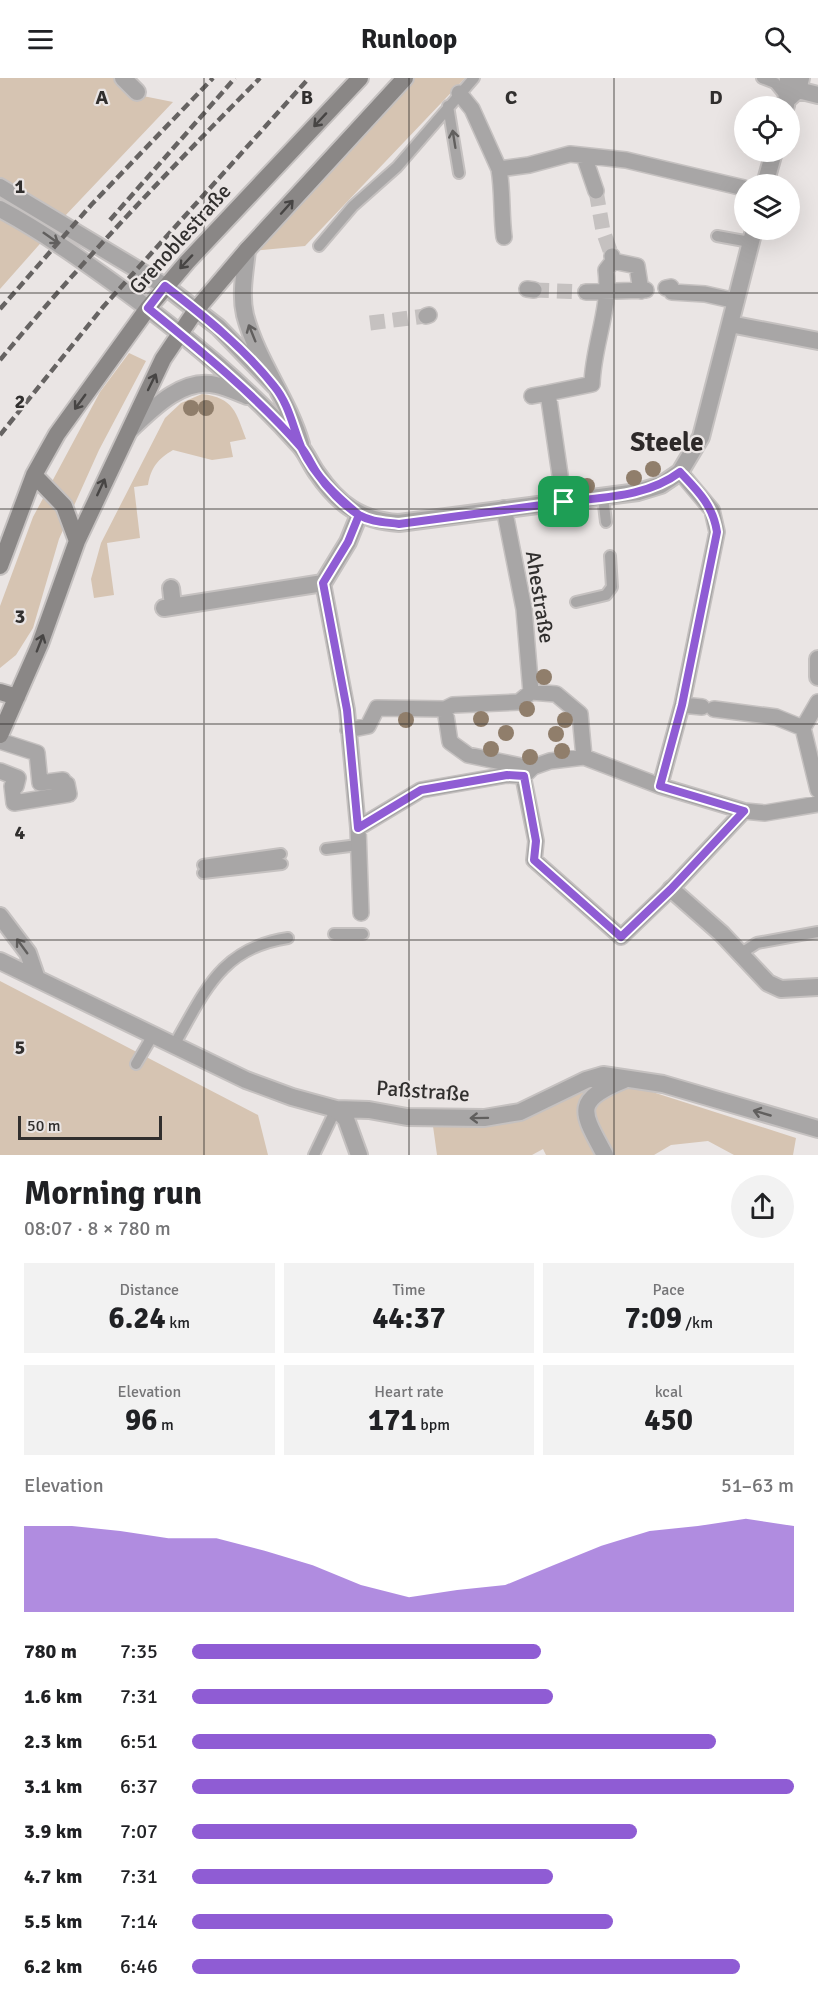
<!DOCTYPE html>
<meta charset="utf-8">
<style>
:root{--surface:#fff;--page:#f2f2f2;--text:#202124;--muted:#757577;--accent:#8f5cd4}
body{margin:0;font-family:Signika,sans-serif;background:var(--page);color:var(--text);height:100vh;display:flex;flex-direction:column;font-size:22px;white-space:nowrap}
*{box-sizing:border-box;margin:0}
p{font-size:20px;color:var(--muted)}
.icon{flex:none;width:33px;height:33px;fill:none;stroke:currentColor;stroke-width:2;stroke-linecap:round;stroke-linejoin:round}
.map{position:relative;height:1077px;overflow:hidden}
.details{display:flex;flex-direction:column;background:var(--surface);flex:1}
.details>*{flex:none}
.controls{position:absolute;left:734px;top:18px;display:grid;gap:12px}
.controls a{display:grid;place-items:center;width:66px;height:66px;border-radius:50%;background:var(--surface);box-shadow:0 6px 24px #0002;font-size:30px}
.scale{position:absolute;left:18px;bottom:15px;width:144px;box-sizing:border-box;padding-left:6px;border:3px solid #312f2e;border-top:0;font-size:16px;line-height:21px;white-space:nowrap;color:#312f2e;-webkit-text-stroke:4px #eae5e4;paint-order:stroke}
.pin{position:absolute;display:grid;place-items:center;width:51px;height:51px;color:#fff;margin:-26px;border-radius:12px;box-shadow:0 3px 9px #0006}
.round{display:grid;place-items:center;flex:none;width:63px;height:63px;border-radius:32px;background:var(--page)}
.summary{display:flex;align-items:center;justify-content:space-between;height:102px;padding:0 24px}
h1{font-size:33px;font-weight:800;line-height:45px}
.metrics{display:grid;grid-template-columns:repeat(3,1fr);gap:9px;height:102px;padding:6px 24px}
.metrics div{display:grid;align-content:center;border-radius:0px;background:var(--page);text-align:center}
.metrics b{font-size:30px;font-weight:800}
.metrics small{font-size:16px;font-weight:400}
.metrics p{font-size:16px}
.chart{height:168px;padding:12px 24px}
.chart p{display:flex;justify-content:space-between}
.chart svg{width:100%;height:108px;margin-top:6px;fill:var(--accent);opacity:.7}
ul{padding:0 24px;list-style:none;font-size:20px}
li{display:grid;grid-template-columns:96px 72px 1fr;align-items:center;height:45px}
li i{height:15px;border-radius:8px;background:var(--accent)}
header{display:flex;justify-content:space-between;align-items:center;height:78px;padding:0 24px;background:var(--surface);font-size:27px;font-weight:800}
.map>svg:first-child{display:block}
.green{fill:#d6c4b2}
.lines{fill:none;stroke-linecap:round;stroke-linejoin:round}
.pedestrian-tunnel{stroke:#c5c1c0;stroke-width:15;stroke-dasharray:15 8;stroke-linecap:butt}
.service-casing{stroke:#c5c1c0;stroke-width:14}
.pedestrian-casing{stroke:#c5c1c0;stroke-width:18}
.minor-casing{stroke:#c5c1c0;stroke-width:20}
.secondary-casing{stroke:#c5c1c0;stroke-width:20}
.service{stroke:#a8a6a6;stroke-width:10}
.pedestrian{stroke:#a8a6a6;stroke-width:15}
.minor{stroke:#a8a6a6;stroke-width:16}
.secondary{stroke:#8a8786;stroke-width:16}
.rail{stroke:#666362;stroke-width:4.5;stroke-dasharray:9 4.5;stroke-linecap:butt}
.tree{fill:#907e6b}
.oneway{stroke:#474544}
.oneway2{stroke:#615f5e}
.route-casing{stroke:#fff;stroke-width:12}
.route{stroke:#8f5cd4;stroke-width:8}
.grid{fill:none;stroke:#312f2e;stroke-width:1.5;stroke-opacity:0.55}
.labels{text-anchor:middle;dominant-baseline:central;stroke-width:4.5;stroke-linejoin:round;paint-order:stroke}
.street-label{font-size:21px;fill:#312f2e;stroke:#eae5e4}
.district-label{font-size:27px;font-weight:bold;fill:#2d2929;stroke:#eae5e4}
.grid-label{font-size:20px;text-anchor:middle;font-weight:bold;fill:#312f2e;stroke:#eae5e4;stroke-width:4.5;stroke-linejoin:round;paint-order:stroke}
</style>
<header><svg class="icon" aria-label="menu" viewBox="0 0 24 24"><path d="M4 6h16M4 12h16M4 18h16"/></svg>Runloop<svg class="icon" aria-label="search" viewBox="0 0 24 24"><circle cx="10" cy="10" r="6"/><path d="M15 15l6 6"/></svg></header>
<div class="map">
<svg width="818" height="1077" viewBox="0 0 818 1077">
<rect width="100%" height="100%" fill="#eae5e4"/>
<path class="green" d="M0 0H118L133 16 173 24 63 140 50 158 0 127Z
M406 0H465L305 168 250 173Z
M0 131 46 159 0 211Z
M129 275 146 283 99 372 59 461 33 550 16 577 0 590V528L33 439 100 314Z
M202 316C234 320 236 334 246 361L230 364 233 379 212 382 173 372C158 381 151 389 148 407L134 409 140 460 107 465 114 517 94 520 91 501 101 465 165 340 181 325Z
M0 903 258 1037 268 1077H0Z
M608 1004 588 1021 604 1077H546L543 1071 532 1077H437L432 1041 553 1021Z
M611 1006 640 1010 796 1060 793 1077H734L708 1063 671 1067 654 1077H606L590 1023Z"/>
<g class="lines">
<path class="pedestrian-tunnel" d="M596 113 603 153 612 178
M534 212 586 214
M370 245 426 238"/>
<defs>
<path id="service" d="M762 0 775 5 788 21
M448 28 459 95
M717 158 750 164
M319 168 353 128 397 89 474 0
M603 419 606 444
M576 524 606 517 612 509 610 478
M326 771 358 767
M203 787 281 776
M203 795 282 786
M334 856H363
M740 876 757 865 818 854
M174 967C205 914 220 870 288 860
M136 986 153 957
M314 1077 336 1031"/>
<path id="pedestrian" d="M459 15 472 31 499 91 529 87 570 76 626 82 744 110
M584 78 596 113
M499 91C503 114 501 136 504 159
M613 183 637 188 641 213
M666 210 671 209 672 214 705 216 736 223
M527 211 534 212
M586 214 646 212
M426 238 429 237
M532 318 548 315
M564 424 548 315 592 306C593 267 611 231 606 192L613 183 612 178
M504 430 524 531 531 614
M323 505 347 632 358 750 361 835
M818 624 803 650 818 712
M682 627 702 629
M445 631 453 627 519 624 531 614 556 616 580 636 584 679
M714 631 776 639 803 650
M348 652 368 648 377 630 445 631 450 664 468 677 521 688 536 763 534 782 621 859 671 811 744 733
M0 663 37 675 40 705 63 702V707L67 706 69 716 14 725 12 708H16L18 700 0 693
M660 708 682 627 717 454 712 432 680 394
M358 750 421 712 507 697 524 698 533 689 550 683 584 679 660 708 744 733 765 735 818 726"/>
<path id="minor" d="M123 0 137 14
M798 12 818 17
M788 21 798 12 801 0
M786 28 788 0
M765 106 774 74
M0 109 165 208 218 249 275 308
M0 131C43 154 82 182 122 211 186 258 247 308 300 368 307 376 311 387 317 395 338 426 361 443 399 445L638 414 661 407 680 394 701 359 754 152
M247 172C245 193 240 216 245 237 257 283 288 321 301 366
M730 246 818 263
M131 351C152 331 183 299 216 307 226 309 237 314 247 318
M171 510 173 528
M164 530 323 505 348 464 359 437
M818 581V599
M671 811 722 856 768 905 781 911 818 909
M0 838 28 875 37 901
M0 883 246 1002 292 1019 336 1031 369 1032 407 1039 484 1040 520 1034 586 1002 603 997 663 1006 818 1051
M336 1031 346 1041 359 1077
M605 1077C582 1034 572 1023 624 1002"/>
<path id="secondary" d="M34 397 64 428 77 463
M0 488 34 397 57 356 148 230 187 184 360 0
M0 614 17 619
M0 657 40 566 77 463 163 281 196 232 247 172 405 0"/>
</defs>
<use href="#service" class="service-casing"/>
<use href="#pedestrian" class="pedestrian-casing"/>
<use href="#minor" class="minor-casing"/>
<use href="#secondary" class="secondary-casing"/>
<use href="#service" class="service"/>
<use href="#pedestrian" class="pedestrian"/>
<use href="#minor" class="minor"/>
<use href="#secondary" class="secondary"/>
<path class="rail" d="M110 142 235 0
M0 231 92 126 213 0
M0 282C82 183 170 91 260 0
M0 357 103 229 309 0"/>
</g>
<g class="tree">
<circle cx="191" cy="330" r="8"/>
<circle cx="206" cy="330" r="8"/>
<circle cx="653" cy="391" r="8"/>
<circle cx="634" cy="400" r="8"/>
<circle cx="587" cy="408" r="8"/>
<circle cx="544" cy="599" r="8"/>
<circle cx="527" cy="631" r="8"/>
<circle cx="481" cy="641" r="8"/>
<circle cx="406" cy="642" r="8"/>
<circle cx="565" cy="642" r="8"/>
<circle cx="506" cy="655" r="8"/>
<circle cx="556" cy="656" r="8"/>
<circle cx="491" cy="671" r="8"/>
<circle cx="562" cy="673" r="8"/>
<circle cx="530" cy="679" r="8"/>
</g>
<defs><path id="oneway-shaft" d="M-6 0H5M1.5-3L5.5 0L1.5 3" fill="none" stroke-width="1.6" stroke-linecap="round" stroke-linejoin="round" transform="scale(1.5)"/></defs>
<g class="oneway">
<use href="#oneway-shaft" transform="translate(320 42) rotate(133)"/>
<use href="#oneway-shaft" transform="translate(287 129) rotate(-48)"/>
<use href="#oneway-shaft" transform="translate(186 184) rotate(133)"/>
<use href="#oneway-shaft" transform="translate(152 304) rotate(-64)"/>
<use href="#oneway-shaft" transform="translate(80 324) rotate(126)"/>
<use href="#oneway-shaft" transform="translate(101 409) rotate(-65)"/>
<use href="#oneway-shaft" transform="translate(40 565) rotate(-69)"/>
</g>
<g class="oneway2">
<use href="#oneway-shaft" transform="translate(454 61) rotate(-99)"/>
<use href="#oneway-shaft" transform="translate(51 160) rotate(35)"/>
<use href="#oneway-shaft" transform="translate(252 255) rotate(-112)"/>
<use href="#oneway-shaft" transform="translate(22 868) rotate(-126)"/>
<use href="#oneway-shaft" transform="translate(762 1035) rotate(-164)"/>
<use href="#oneway-shaft" transform="translate(479 1040) rotate(179)"/>
</g>
<g class="lines">
<defs>
<path id="route" d="M564 424 399 446C385 444 371 444 359 437 343 427 327 410 317 395 311 386 307 376 300 368 254 316 201 273 148 230L165 208C204 238 243 269 274 308 289 326 293 350 302 371 315 398 336 418 359 437L348 464 323 505 347 632 358 750 421 712 507 697 524 698 536 763 534 782 621 859 671 811 744 733 660 708 682 627 717 454C713 427 697 412 680 394 647 419 604 419 564 424"/>
</defs>
<use href="#route" class="route-casing"/>
<use href="#route" class="route"/>
</g>
<path class="grid" d="M204 0V1077M409 0V1077M614 0V1077M0 215H818M0 431H818M0 646H818M0 862H818"/>
<g class="labels">
<g class="street-label">
<text transform="translate(180 161) rotate(-48)">Grenoblestraße</text>
<text transform="translate(540 519) rotate(81)">Ahestraße</text>
<text transform="translate(423 1013) rotate(4)">Paßstraße</text>
</g>
<g class="district-label">
<text x="667" y="364">Steele</text>
</g>
</g>
<g class="grid-label">
<text x="102" y="26">A</text>
<text x="307" y="26">B</text>
<text x="511" y="26">C</text>
<text x="716" y="26">D</text>
<text x="20" y="115">1</text>
<text x="20" y="330">2</text>
<text x="20" y="545">3</text>
<text x="20" y="761">4</text>
<text x="20" y="976">5</text>
</g>
</svg>
<div class="controls">
<a><svg class="icon" aria-label="locate" viewBox="0 0 24 24"><circle cx="12" cy="12" r="6"/><path d="M12 2v4M12 18v4M2 12h4M18 12h4"/></svg></a>
<a><svg class="icon" aria-label="layers" viewBox="0 0 24 24"><path d="M12 4l9 5-9 5-9-5zM3 14l9 5 9-5"/></svg></a>
</div>
<div class="scale">50 m</div>
<div class="pin" style="left:564px;top:424px;background:#1e9e55"><svg class="icon" aria-label="arrive" viewBox="0 0 24 24"><path d="M6 21V4h12l-3 4 3 4H6"/></svg></div>
</div>
<section class="details">
<div class="summary"><div><h1>Morning run</h1><p>08:07 · 8 × 780 m</p></div><a class="round"><svg class="icon" aria-label="share" viewBox="0 0 24 24"><path d="M12 15V3M7 8l5-5 5 5M5 13v7h14v-7"/></svg></a></div>
<div class="metrics">
<div><p>Distance</p><b>6.24<small> km</small></b></div>
<div><p>Time</p><b>44:37</b></div>
<div><p>Pace</p><b>7:09<small> /km</small></b></div>
</div>
<div class="metrics">
<div><p>Elevation</p><b>96<small> m</small></b></div>
<div><p>Heart rate</p><b>171<small> bpm</small></b></div>
<div><p>kcal</p><b>450</b></div>
</div>
<div class="chart"><p><span>Elevation</span>51–63 m</p>
<svg viewBox="0 0 160 44" preserveAspectRatio="none"><path d="M0 44V9L10 9L20 11L30 14L40 14L50 19L60 25L70 33L80 38L90 35L100 33L110 25L120 17L130 11L140 9L150 6L160 9V44z"/></svg>
</div>
<ul>
<li><b>780 m</b>7:35<i style="width:58%"></i></li>
<li><b>1.6 km</b>7:31<i style="width:60%"></i></li>
<li><b>2.3 km</b>6:51<i style="width:87%"></i></li>
<li><b>3.1 km</b>6:37<i style="width:100%"></i></li>
<li><b>3.9 km</b>7:07<i style="width:74%"></i></li>
<li><b>4.7 km</b>7:31<i style="width:60%"></i></li>
<li><b>5.5 km</b>7:14<i style="width:70%"></i></li>
<li><b>6.2 km</b>6:46<i style="width:91%"></i></li>
</ul>
</section>
